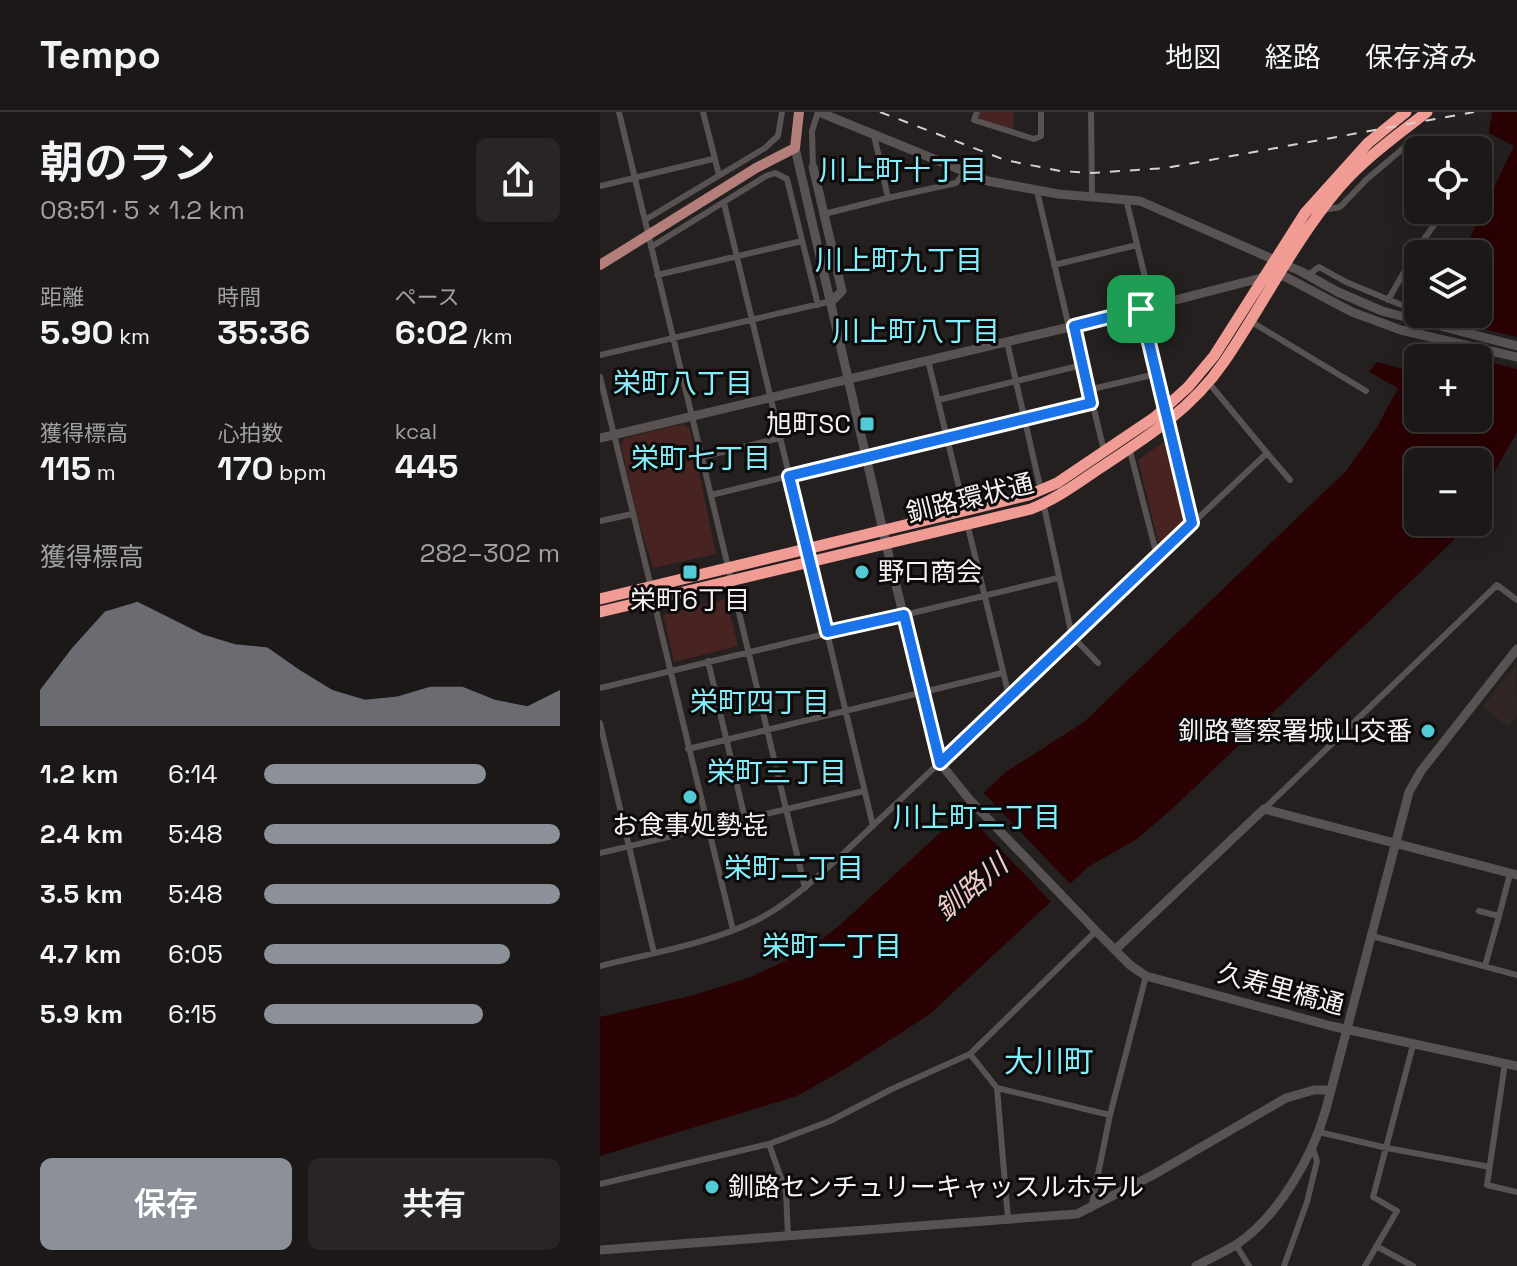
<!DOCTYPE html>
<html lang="ja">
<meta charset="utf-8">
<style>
:root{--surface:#1b1817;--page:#282524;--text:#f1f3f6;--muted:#a0a0a1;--line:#393736;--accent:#8c9099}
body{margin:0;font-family:"Space Grotesk","Noto Sans JP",sans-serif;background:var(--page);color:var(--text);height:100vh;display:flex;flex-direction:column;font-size:30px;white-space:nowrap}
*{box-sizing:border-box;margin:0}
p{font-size:26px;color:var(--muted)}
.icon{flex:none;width:44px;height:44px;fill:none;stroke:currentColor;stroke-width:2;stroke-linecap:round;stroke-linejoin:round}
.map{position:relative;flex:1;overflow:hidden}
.sheet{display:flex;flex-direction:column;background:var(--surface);width:600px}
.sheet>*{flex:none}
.tools{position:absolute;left:804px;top:24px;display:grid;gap:16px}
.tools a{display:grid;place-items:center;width:88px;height:88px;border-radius:12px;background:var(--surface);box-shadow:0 4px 20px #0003,0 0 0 2px var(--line);font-size:40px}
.pin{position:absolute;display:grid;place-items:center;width:68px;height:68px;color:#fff;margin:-34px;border-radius:16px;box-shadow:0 4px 12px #0006}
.round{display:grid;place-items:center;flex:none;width:84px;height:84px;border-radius:12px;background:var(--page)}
.overview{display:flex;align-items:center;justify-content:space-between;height:136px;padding:0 40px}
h1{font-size:44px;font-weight:600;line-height:60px}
.metrics{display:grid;grid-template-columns:repeat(3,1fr);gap:12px;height:136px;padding:8px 40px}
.metrics div{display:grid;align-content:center}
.metrics b{font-size:34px;font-weight:600}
.metrics small{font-size:22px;font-weight:400}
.metrics p{font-size:22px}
.chart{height:224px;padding:16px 40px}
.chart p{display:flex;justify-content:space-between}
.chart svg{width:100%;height:144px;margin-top:8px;fill:var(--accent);opacity:.7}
.primary-button{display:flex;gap:16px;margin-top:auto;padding:16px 40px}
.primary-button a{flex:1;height:92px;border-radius:12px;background:var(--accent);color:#fff;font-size:32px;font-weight:600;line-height:92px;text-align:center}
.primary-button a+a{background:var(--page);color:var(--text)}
ul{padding:0 40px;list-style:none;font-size:26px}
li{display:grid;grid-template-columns:128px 96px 1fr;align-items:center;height:60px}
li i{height:20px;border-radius:10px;background:var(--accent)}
header{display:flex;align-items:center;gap:48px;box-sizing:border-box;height:112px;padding:0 40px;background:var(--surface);border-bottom:2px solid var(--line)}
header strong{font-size:38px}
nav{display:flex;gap:44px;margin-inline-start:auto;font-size:28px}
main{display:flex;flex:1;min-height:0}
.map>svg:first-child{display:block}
.built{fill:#312625}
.green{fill:#472422}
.water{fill:#2a0204;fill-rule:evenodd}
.pier{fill:#24201f}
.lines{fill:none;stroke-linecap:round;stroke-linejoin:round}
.street{stroke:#585252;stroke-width:6}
.secondary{stroke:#585252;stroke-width:9}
.primary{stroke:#b47e7a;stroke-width:10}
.highway{stroke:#f19b95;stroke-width:11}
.rail{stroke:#d6d2d2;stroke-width:2;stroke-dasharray:10 10;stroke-linecap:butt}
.route-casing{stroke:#fff;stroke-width:16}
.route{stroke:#1a73e8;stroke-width:10}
.poi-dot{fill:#52cbd7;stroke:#0c0a0a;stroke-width:3}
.labels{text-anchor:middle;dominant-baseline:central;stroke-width:6;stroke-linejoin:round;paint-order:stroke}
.poi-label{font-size:26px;fill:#f6f2f2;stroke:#0c0a0a;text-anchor:end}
.street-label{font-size:26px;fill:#f6f2f2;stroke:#0c0a0a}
.neighbourhood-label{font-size:28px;fill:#84effa;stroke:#0c0a0a}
.water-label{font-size:28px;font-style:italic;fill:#f3cbc7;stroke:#0c0a0a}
.quarter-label{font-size:30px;fill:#84effa;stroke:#0c0a0a}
</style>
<header>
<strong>Tempo</strong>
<nav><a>地図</a><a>経路</a><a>保存済み</a></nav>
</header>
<main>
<section class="sheet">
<div class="overview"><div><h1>朝のラン</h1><p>08:51 · 5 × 1.2 km</p></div><a class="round"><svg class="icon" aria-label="share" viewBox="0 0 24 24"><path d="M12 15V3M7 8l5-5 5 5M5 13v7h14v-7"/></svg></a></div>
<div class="metrics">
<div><p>距離</p><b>5.90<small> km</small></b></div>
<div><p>時間</p><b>35:36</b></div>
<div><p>ペース</p><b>6:02<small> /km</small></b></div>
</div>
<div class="metrics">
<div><p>獲得標高</p><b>115<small> m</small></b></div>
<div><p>心拍数</p><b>170<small> bpm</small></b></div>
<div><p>kcal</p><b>445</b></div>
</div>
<div class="chart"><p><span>獲得標高</span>282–302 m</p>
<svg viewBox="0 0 160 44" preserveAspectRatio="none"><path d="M0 44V33L10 20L20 9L30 6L40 11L50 16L60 19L70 20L80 27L90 33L100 36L110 35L120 32L130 32L140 36L150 38L160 33V44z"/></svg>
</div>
<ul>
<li><b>1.2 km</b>6:14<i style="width:75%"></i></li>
<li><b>2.4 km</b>5:48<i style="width:100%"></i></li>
<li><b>3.5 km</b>5:48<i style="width:100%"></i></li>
<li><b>4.7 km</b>6:05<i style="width:83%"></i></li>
<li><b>5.9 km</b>6:15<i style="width:74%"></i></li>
</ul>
<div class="primary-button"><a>保存</a><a>共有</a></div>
</section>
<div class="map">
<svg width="917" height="1154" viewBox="0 0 917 1154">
<rect width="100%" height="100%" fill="#24201f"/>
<path class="built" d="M916 552 917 604 909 615 882 595Z"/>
<path class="green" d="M379 0H414L413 18 377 6Z
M83 312 90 317 116 442 53 456 37 404 21 333 24 326Z
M566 328 587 409 565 431 558 429 538 348Z
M126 487 138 534 74 550 63 503Z"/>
<path class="water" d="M892 0H917V320L878 389V350H818V410H865L853 429 572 697 537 727 488 755 330 902 245 957 197 984 0 1044V905L94 883 148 866 207 839 240 813 406 660 484 610 746 359 776 317 798 276 769 260 777 250 806 258 833 202H878V142H862L914 34 889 21ZM818 246H878V306H818Z"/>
<path class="pier" d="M828 204 917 225V257L814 232Z
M381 678 473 775 454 793 362 697Z"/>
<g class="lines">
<path class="street" d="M19 0 205 776
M103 0 119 63
M377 0 374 8 434 27 441 24V0
M491 0 492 84
M274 23 288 86 356 71 364 61
M213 55 212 19 218 0
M0 74 113 47
M437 79 469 215
M526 87 552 194
M124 91 207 438
M724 98 740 95 767 67 806 34 818 41
M224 102 288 86
M45 108 165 36 178 24 182 0
M51 135 166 64 175 61 187 67 218 193
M454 153 537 133
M57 163 202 129
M708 163 719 155 746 170 804 194
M788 188 819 134 845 98
M541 197 564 295
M650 209 766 279
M474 214 504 339
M407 230 441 379
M0 243 232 189
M328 248 365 400
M0 265 51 475
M488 278 556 262
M338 288 482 253
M567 310 592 411
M529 335 557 444
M667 341 690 368
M102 345 180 326
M111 383 491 291
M443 390 472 524 498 551
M0 409 32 402
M367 411 409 584
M210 449 273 714
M53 486 133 818
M108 549 145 707
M0 576 458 466
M0 611 54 841
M88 637 402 561
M664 697 897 473 917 488
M0 741 264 679
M879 799 899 804 885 854
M899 804 910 762
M772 824 917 863
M0 854C52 841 107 832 155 809 189 792 216 766 244 741L667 341 608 270
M370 942 397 976 408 1107
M905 951 887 1073 917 1080
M397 976 510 1003
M719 1020 787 1036 890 1055
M169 1032 186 1080 188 1124
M0 1072 169 1032 230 1009 292 977 370 942 496 819
M491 1097 510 1003 546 864
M636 1133 649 1154
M776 1134 813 1154
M684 1154 707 1090 717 1049 713 1037
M765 1154 797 1099 773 1085 813 933"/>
<path class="secondary" d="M219 0 388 69 458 82 540 89 700 159 738 180 782 199 917 234
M195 36 290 449 340 651 369 687 496 819 530 853 546 864 731 914 917 954
M213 55 242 179 232 189
M680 162 752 200 801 218 917 245
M0 326 474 214 665 165
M515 838 664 697 917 763
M0 1138 477 1102 553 1063 686 986 714 978H730
M596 1154C609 1147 622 1141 634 1134 677 1107 713 1044 726 997L809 680 821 659 917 537"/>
<path class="primary" d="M0 153 156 56 195 36 199 0"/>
<path class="highway" d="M0 487 429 383 457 371 555 305 588 275 614 244 705 101 768 31 806 0
M0 500 431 397C456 387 478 371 500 356 546 326 592 297 624 250 663 193 694 129 739 76 764 47 796 24 827 0"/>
<path class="rail" d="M280 0 405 48 460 59 492 61 566 56 874 0"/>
</g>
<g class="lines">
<defs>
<path id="route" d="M541 197 592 411 340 651 304 503 227 520 189 364 491 291 474 214Z"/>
</defs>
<use href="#route" class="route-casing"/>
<use href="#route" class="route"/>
</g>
<g class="poi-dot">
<rect x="259" y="304" width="16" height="16" rx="4"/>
<rect x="82" y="452" width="16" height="16" rx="4"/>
<circle cx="262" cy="460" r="8"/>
<circle cx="828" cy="619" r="8"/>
<circle cx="90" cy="685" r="8"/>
<circle cx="112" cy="1075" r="8"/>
</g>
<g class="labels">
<g class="poi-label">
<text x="251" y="312">旭町SC</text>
<text x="278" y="460" text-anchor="start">野口商会</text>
<text x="90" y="488" text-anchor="middle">栄町6丁目</text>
<text x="812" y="619">釧路警察署城山交番</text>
<text x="90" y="713" text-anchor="middle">お食事処勢㐂</text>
<text x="128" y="1075" text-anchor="start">釧路センチュリーキャッスルホテル</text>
</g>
<g class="street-label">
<text transform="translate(370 386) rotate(-14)">釧路環状通</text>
<text transform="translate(681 877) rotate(15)">久寿里橋通</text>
</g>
<g class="neighbourhood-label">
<text x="303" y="58">川上町十丁目</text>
<text x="299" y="148">川上町九丁目</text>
<text x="316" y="219">川上町八丁目</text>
<text x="83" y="271">栄町八丁目</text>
<text x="101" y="346">栄町七丁目</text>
<text x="160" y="590">栄町四丁目</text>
<text x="177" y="660">栄町三丁目</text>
<text x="377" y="705">川上町二丁目</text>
<text x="194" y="756">栄町二丁目</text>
<text x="232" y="834">栄町一丁目</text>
</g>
<g class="water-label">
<text transform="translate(371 775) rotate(-40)">釧路川</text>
</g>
<g class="quarter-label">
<text x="449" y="949">大川町</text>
</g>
</g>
</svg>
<div class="tools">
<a><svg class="icon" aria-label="locate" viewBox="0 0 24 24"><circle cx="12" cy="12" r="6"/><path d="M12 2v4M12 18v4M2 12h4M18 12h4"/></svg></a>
<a><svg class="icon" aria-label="layers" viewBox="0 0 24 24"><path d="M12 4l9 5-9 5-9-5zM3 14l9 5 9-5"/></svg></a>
<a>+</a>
<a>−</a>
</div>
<div class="pin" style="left:541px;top:197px;background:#1e9e55"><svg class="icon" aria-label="arrive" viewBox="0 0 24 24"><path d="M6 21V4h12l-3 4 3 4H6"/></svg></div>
</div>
</main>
